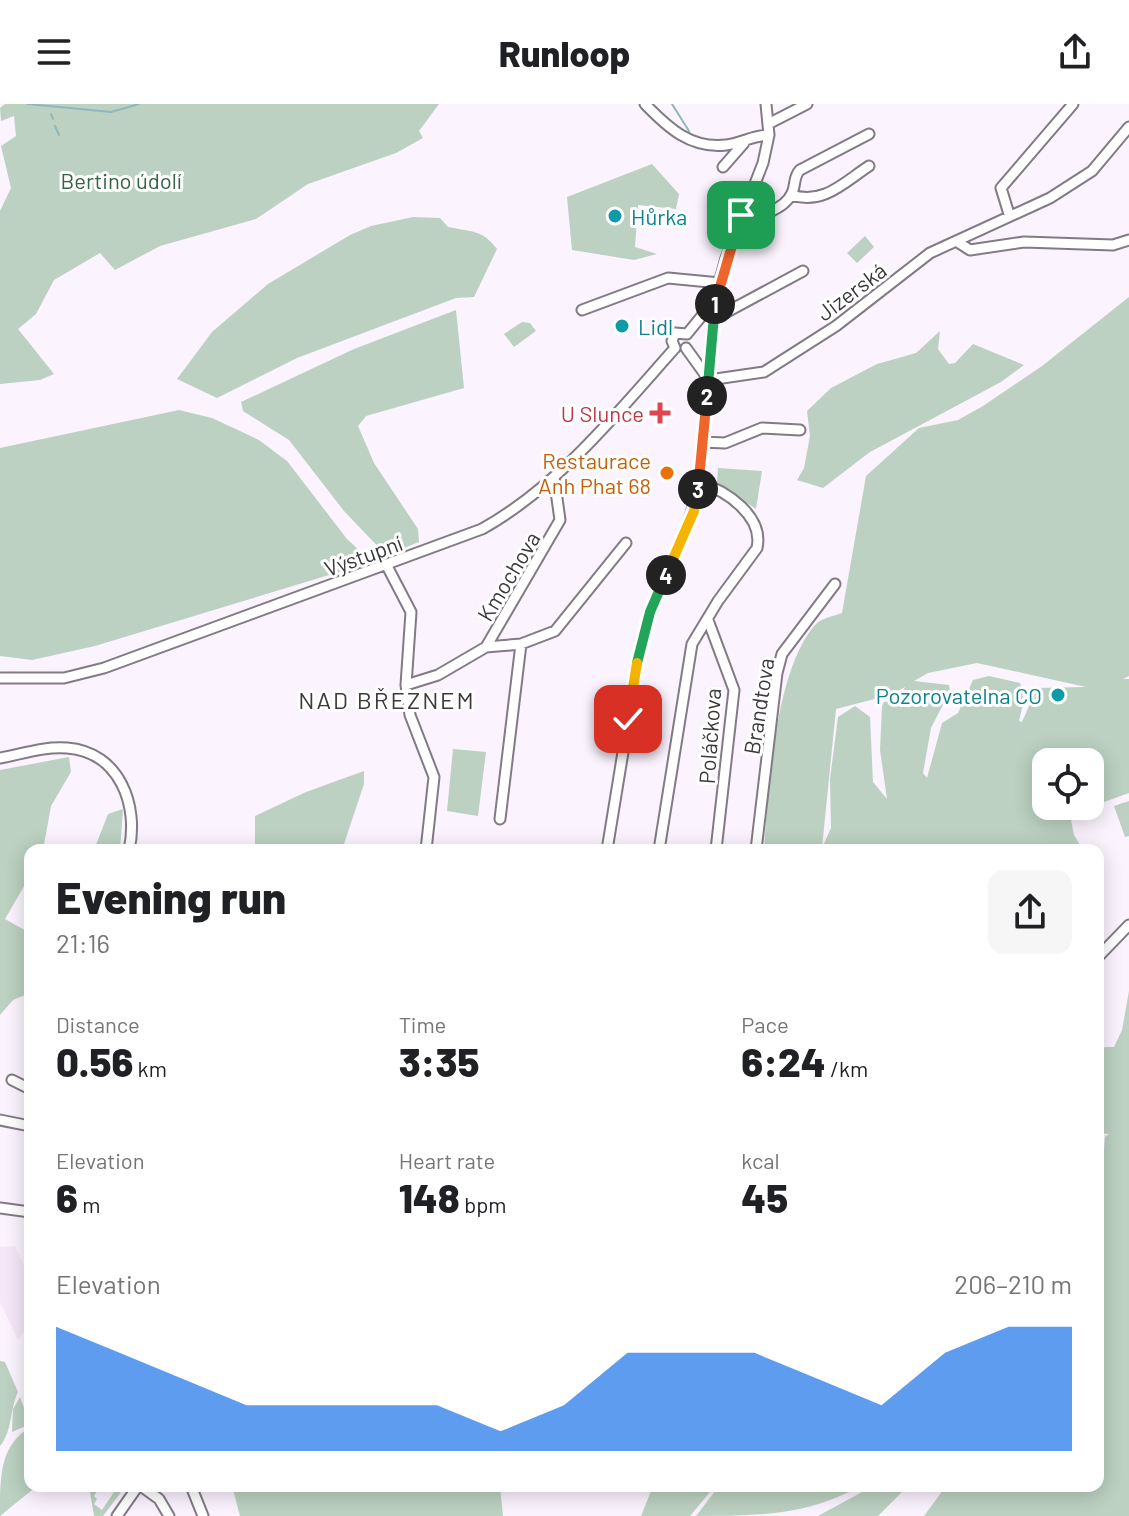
<!DOCTYPE html>
<meta charset="utf-8">
<style>
:root{--surface:#fff;--page:#f6f6f6;--text:#202124;--muted:#757577;--accent:#1a73e8}
body{margin:0;font-family:Barlow,sans-serif;background:var(--page);color:var(--text);height:100vh;display:flex;flex-direction:column;font-size:30px;white-space:nowrap}
*{box-sizing:border-box;margin:0}
p{font-size:26px;color:var(--muted)}
.icon{flex:none;width:44px;height:44px;fill:none;stroke:currentColor;stroke-width:2;stroke-linecap:round;stroke-linejoin:round}
.map{position:relative;flex:1;overflow:hidden}
.panel{position:absolute;left:24px;top:740px;width:1080px;height:648px;display:flex;flex-direction:column;background:var(--surface);border-radius:16px;box-shadow:0 4px 20px #0003}
.panel>*{flex:none}
.tools{position:absolute;left:1032px;top:644px;display:grid;gap:16px}
.tools a{display:grid;place-items:center;width:72px;height:72px;border-radius:16px;background:var(--surface);box-shadow:0 4px 20px #0003;font-size:40px}
.pin{position:absolute;display:grid;place-items:center;width:68px;height:68px;color:#fff;margin:-34px;border-radius:16px;box-shadow:0 4px 12px #0006}
.km{position:absolute;width:40px;height:40px;margin:-20px;border-radius:50%;background:#222;color:#fff;font-size:22px;line-height:40px;text-align:center}
.round{display:grid;place-items:center;flex:none;width:84px;height:84px;border-radius:16px;background:var(--page)}
.summary{display:flex;align-items:center;justify-content:space-between;height:136px;padding:0 32px}
h1{font-size:44px;font-weight:800;line-height:60px}
.figures{display:grid;grid-template-columns:repeat(3,1fr);gap:12px;height:136px;padding:8px 32px}
.figures div{display:grid;align-content:center}
.figures b{font-size:40px;font-weight:800}
.figures small{font-size:22px;font-weight:400}
.figures p{font-size:22px}
.chart{height:224px;padding:16px 32px}
.chart p{display:flex;justify-content:space-between}
.chart svg{width:100%;height:144px;margin-top:8px;fill:var(--accent);opacity:.7}
header{display:flex;justify-content:space-between;align-items:center;height:104px;padding:0 32px;background:var(--surface);font-size:36px;font-weight:800}
.map>svg:first-child{display:block}
.built{fill:#f5e7f8}
.green{fill:#bcd1c1;fill-rule:evenodd}
.lines{fill:none;stroke-linecap:round;stroke-linejoin:round}
.stream{stroke:#8eb7bd;stroke-width:2}
.minor-casing{stroke:#827a84;stroke-width:13}
.minor{stroke:#fff;stroke-width:9}
.split-1-casing{stroke:#fff;stroke-width:16}
.split-2-casing{stroke:#fff;stroke-width:16}
.split-3-casing{stroke:#fff;stroke-width:16}
.split-4-casing{stroke:#fff;stroke-width:16}
.split-5-casing{stroke:#fff;stroke-width:16}
.split-6-casing{stroke:#fff;stroke-width:16}
.split-1{stroke:#f0652b;stroke-width:10}
.split-2{stroke:#22a559;stroke-width:10}
.split-3{stroke:#f0652b;stroke-width:10}
.split-4{stroke:#f5b400;stroke-width:10}
.split-5{stroke:#22a559;stroke-width:10}
.split-6{stroke:#f5b400;stroke-width:10}
.culture-dot{fill:#0f9aa8;stroke:#fff;stroke-width:3}
.health-dot{fill:#e0444e;stroke:#fff;stroke-width:3}
.food-dot{fill:#e8710a;stroke:#fff;stroke-width:3}
.labels{text-anchor:middle;dominant-baseline:central;stroke-width:6;stroke-linejoin:round;paint-order:stroke}
.park-label{font-size:22px;fill:#336444;stroke:#fff}
.culture-label{font-size:22px;fill:#0d838f;stroke:#fff;text-anchor:start}
.street-label{font-size:22px;fill:#3c393d;stroke:#fff}
.health-label{font-size:22px;fill:#be3a42;stroke:#fff;text-anchor:end}
.food-label{font-size:22px;fill:#c56008;stroke:#fff;text-anchor:end}
.neighbourhood-label{font-size:24px;letter-spacing:2px;fill:#3c393d;stroke:#fff}
</style>
<header><svg class="icon" aria-label="menu" viewBox="0 0 24 24"><path d="M4 6h16M4 12h16M4 18h16"/></svg>Runloop<svg class="icon" aria-label="share" viewBox="0 0 24 24"><path d="M12 15V3M7 8l5-5 5 5M5 13v7h14v-7"/></svg></header>
<div class="map">
<svg width="1129" height="1412" viewBox="0 0 1129 1412">
<rect width="100%" height="100%" fill="#fbf3fe"/>
<path class="built" d="M15 1142 30 1175V1220L18 1236 0 1198V1143Z"/>
<path class="green" d="M5 0H439L419 27 423 34 396 49 308 80 256 115 160 142 115 166 100 149 54 176 36 210 18 225 54 270 40 276 0 280V107L11 84 1 42 16 32 14 12 1 17 0 4Z
M652 60 679 90 676 105 638 101 635 143 657 150 634 156 572 146 567 93Z
M413 113 440 114 448 123C471 128 482 125 497 145L474 193 456 194 297 254 217 294 177 275 212 228 268 180 350 131 371 122Z
M865 132 874 143 857 159 847 149Z
M1129 193V572L1123 575H1129V689L1082 706 1071 716 1074 731 1083 746H764C768 687 775 566 815 521 821 514 834 512 842 509L866 372 919 324 958 316 983 302 1042 262ZM977 559 1086 583 1037 584 1022 618 1019 617 1025 591 1020 579 989 572 973 576 958 609 942 619 927 674 923 669 931 624 950 587 949 581 914 577 928 569ZM905 583 898 596 884 598 882 602 880 646 887 695 873 678 870 613 855 602 838 613 830 675 831 724 822 744 836 605 890 591ZM1046 658H1090V702H1046Z
M456 206 464 284 366 312 358 322 374 359 418 425 419 438 386 451 344 407 289 336 243 307 241 298 354 245Z
M522 218 530 219 536 227 514 243 504 230Z
M940 227 938 245 949 260 955 259 973 240 1024 261 1001 278 870 348 823 384 797 376 804 364 810 332 807 307 831 284 877 260 916 249Z
M179 306 212 314 259 336 287 357 347 435 372 458 95 542 32 556 0 552V344Z
M718 364 762 367 756 405 717 379Z
M453 645 486 648 478 712 447 707Z
M69 653 71 668 51 702 43 746H30V772L5 815 30 829V889L13 896 0 911V666Z
M364 667V680L342 746H255V712L306 688Z
M1129 697V732L1125 733 1114 702Z
M123 705 120 746H94L108 710Z
M1129 887V1412H924L946 1382H1098V1130L1105 1033 1109 1030 1101 1029 1098 948 1105 943H1114L1122 926Z
M0 1257 5 1258 18 1288C10 1304 12 1329 0 1342Z
M20 1293 30 1320 12 1328 13 1305Z
M30 1323V1382H37L0 1412C0 1371 0 1342 30 1323Z
M89 1382H100L94 1392 97 1395 94 1400 102 1406 118 1382 125 1383 103 1412H94Z
M232 1382H500L503 1412H240Z
M653 1382H715L690 1412H641Z
M719 1382H860C808 1412 755 1412 696 1412Z
M873 1382H908L878 1412H818Z"/>
<g class="lines">
<path class="stream" d="M28 0 111 8 139 0
M672 0 689 27
M51 10 53 15
M55 22 59 31"/>
<defs>
<path id="minor" d="M645 0C668 24 691 45 726 41 742 39 754 31 769 31
M770 19 807 0
M723 63 744 39
M791 91C824 101 843 79 869 62
M1009 110 1001 84 1073 0
M741 111C756 116 785 105 792 89 796 81 793 73 800 66L869 30
M956 137 970 146 1024 138 1113 141 1129 136
M582 206 668 174 720 179
M715 208 725 209 803 167
M687 230 714 197 726 154 763 59 769 31 766 0
M675 244 672 237 675 229 687 230
M686 244 709 276
M709 276 764 268 836 222 930 149 1050 94 1092 67 1129 23
M703 338 725 339 762 324 800 326
M387 462 411 508 406 581 410 611 434 673 426 746
M708 516 734 586 716 746
M521 540 555 527 626 439
M486 543 521 540 500 715
M0 574H64L104 564 482 425C559 382 617 309 675 244
M406 581 438 571 486 543 560 416 554 373
M0 654C22 650 45 642 67 644 120 648 139 702 129 746
M607 746 641 538C657 484 688 435 699 379L714 197
M659 746 692 540 718 497 757 444C764 413 727 386 699 379
M756 746 777 569 782 550 835 480
M1098 853 1129 821
M12 976 30 985
M0 1016 30 1022
M0 1104 30 1108
M141 1382 159 1395 169 1412
M193 1387 203 1412
M117 1412 138 1382"/>
</defs>
<use href="#minor" class="minor-casing"/>
<use href="#minor" class="minor"/>
</g>
<g class="lines">
<defs>
<path id="split-1" d="M715 200 741 111"/>
<path id="split-2" d="M707 292 715 200"/>
<path id="split-3" d="M698 385 707 292"/>
<path id="split-4" d="M666 471 694 407 698 385"/>
<path id="split-5" d="M637 559 650 508 666 471"/>
<path id="split-6" d="M628 615 637 559"/>
</defs>
<use href="#split-1" class="split-1-casing"/>
<use href="#split-2" class="split-2-casing"/>
<use href="#split-3" class="split-3-casing"/>
<use href="#split-4" class="split-4-casing"/>
<use href="#split-5" class="split-5-casing"/>
<use href="#split-6" class="split-6-casing"/>
<use href="#split-1" class="split-1"/>
<use href="#split-2" class="split-2"/>
<use href="#split-3" class="split-3"/>
<use href="#split-4" class="split-4"/>
<use href="#split-5" class="split-5"/>
<use href="#split-6" class="split-6"/>
</g>
<g class="culture-dot">
<circle cx="615" cy="112" r="8"/>
<circle cx="622" cy="222" r="8"/>
<circle cx="1058" cy="591" r="8"/>
</g>
<path class="health-dot" d="M656 297h8v8h8v8h-8v8h-8v-8h-8v-8h8z"/>
<circle class="food-dot" cx="667" cy="369" r="8"/>
<g class="labels">
<g class="park-label">
<text x="121" y="76">Bertino údolí</text>
</g>
<g class="culture-label">
<text x="631" y="112">Hůrka</text>
<text x="638" y="222">Lidl</text>
<text x="1042" y="591" text-anchor="end">Pozorovatelna CO</text>
</g>
<g class="street-label">
<text transform="translate(851 187) rotate(-37)">Jizerská</text>
<text transform="translate(363 451) rotate(-20)">Výstupní</text>
<text transform="translate(508 472) rotate(-59)">Kmochova</text>
<text transform="translate(758 602) rotate(-81)">Brandtova</text>
<text transform="translate(709 632) rotate(-86)">Poláčkova</text>
</g>
<g class="health-label">
<text x="644" y="309">U Slunce</text>
</g>
<g class="food-label">
<text x="651" y="356">Restaurace<tspan x="651" dy="25">Anh Phat 68</tspan></text>
</g>
<g class="neighbourhood-label">
<text x="387" y="595">NAD BŘEZNEM</text>
</g>
</g>
</svg>
<div class="tools">
<a><svg class="icon" aria-label="locate" viewBox="0 0 24 24"><circle cx="12" cy="12" r="6"/><path d="M12 2v4M12 18v4M2 12h4M18 12h4"/></svg></a>
</div>
<div class="pin" style="left:741px;top:111px;background:#1e9e55"><svg class="icon" aria-label="arrive" viewBox="0 0 24 24"><path d="M6 21V4h12l-3 4 3 4H6"/></svg></div>
<div class="pin" style="left:628px;top:615px;background:#d93025"><svg class="icon" aria-label="check" viewBox="0 0 24 24"><path d="M5 12l5 5 9-10"/></svg></div>
<b class="km" style="left:715px;top:200px">1</b>
<b class="km" style="left:707px;top:292px">2</b>
<b class="km" style="left:698px;top:385px">3</b>
<b class="km" style="left:666px;top:471px">4</b>
<section class="panel">
<div class="summary"><div><h1>Evening run</h1><p>21:16</p></div><a class="round"><svg class="icon" aria-label="share" viewBox="0 0 24 24"><path d="M12 15V3M7 8l5-5 5 5M5 13v7h14v-7"/></svg></a></div>
<div class="figures">
<div><p>Distance</p><b>0.56<small> km</small></b></div>
<div><p>Time</p><b>3:35</b></div>
<div><p>Pace</p><b>6:24<small> /km</small></b></div>
</div>
<div class="figures">
<div><p>Elevation</p><b>6<small> m</small></b></div>
<div><p>Heart rate</p><b>148<small> bpm</small></b></div>
<div><p>kcal</p><b>45</b></div>
</div>
<div class="chart"><p><span>Elevation</span>206–210 m</p>
<svg viewBox="0 0 160 44" preserveAspectRatio="none"><path d="M0 44V6L10 14L20 22L30 30L40 30L50 30L60 30L70 38L80 30L90 14L100 14L110 14L120 22L130 30L140 14L150 6L160 6V44z"/></svg>
</div>
</section>
</div>
